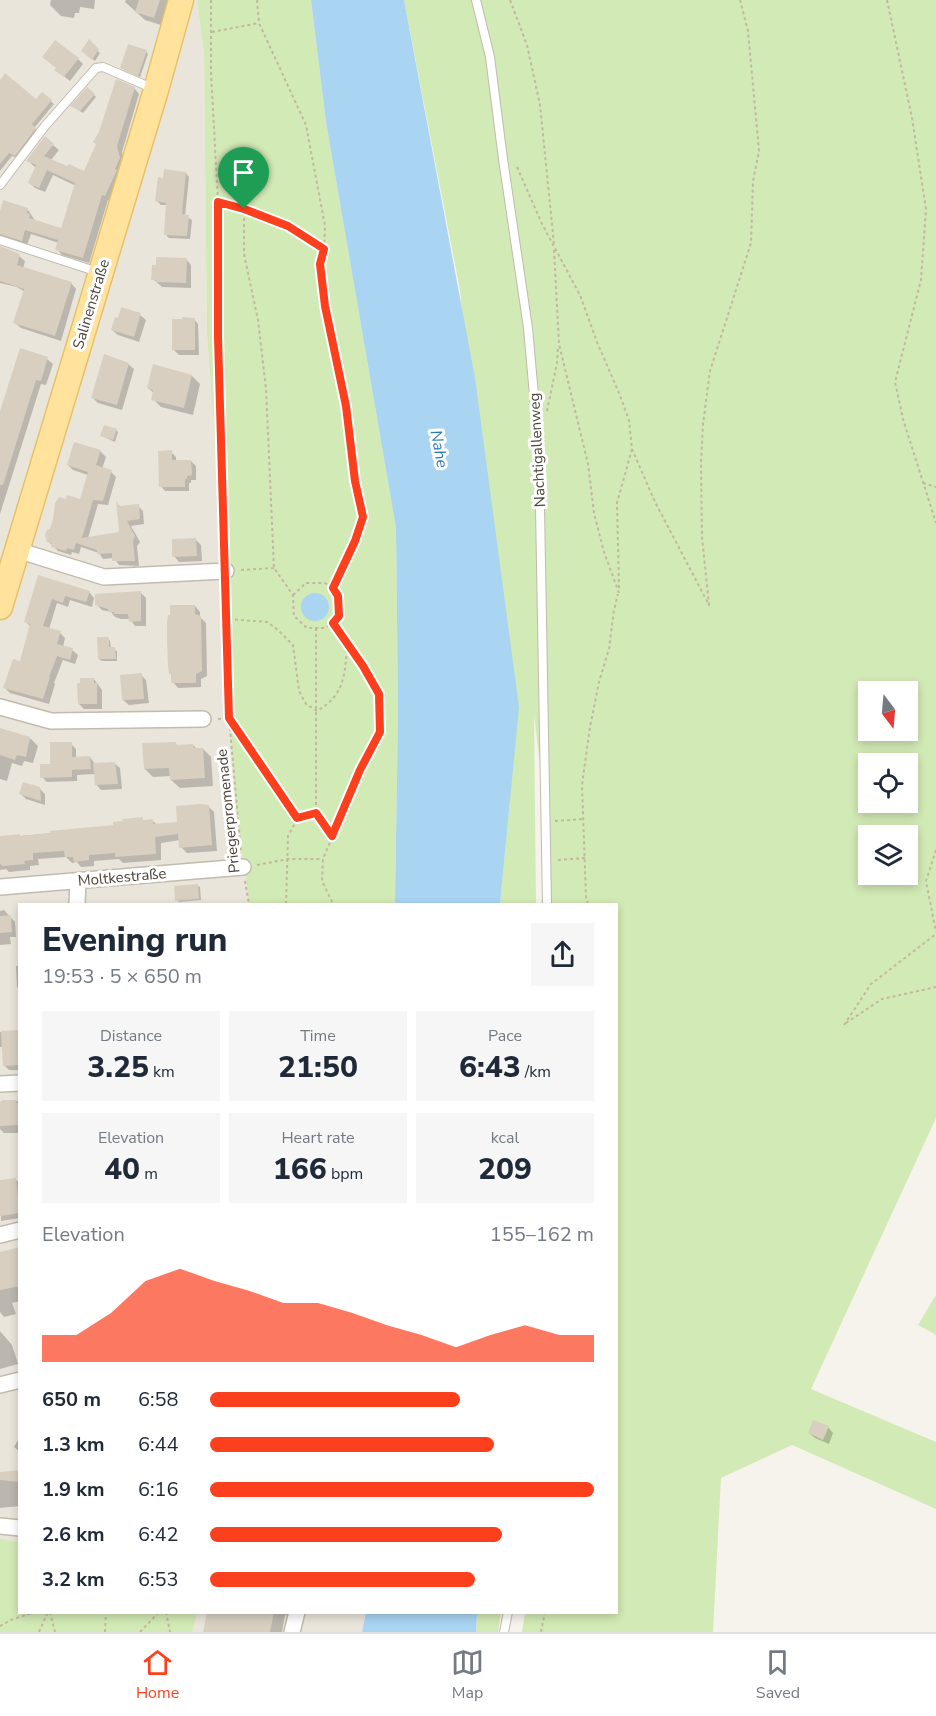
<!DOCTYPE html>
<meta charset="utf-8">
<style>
:root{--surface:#fff;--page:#f6f6f7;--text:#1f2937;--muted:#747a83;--line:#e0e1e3;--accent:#fc3f1d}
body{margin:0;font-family:"Nunito Sans",sans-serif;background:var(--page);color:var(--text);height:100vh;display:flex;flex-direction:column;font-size:22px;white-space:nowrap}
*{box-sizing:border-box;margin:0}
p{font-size:20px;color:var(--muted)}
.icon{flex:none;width:33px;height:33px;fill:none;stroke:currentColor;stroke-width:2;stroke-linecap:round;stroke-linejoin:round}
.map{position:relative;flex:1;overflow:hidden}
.sheet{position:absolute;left:18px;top:903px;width:600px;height:711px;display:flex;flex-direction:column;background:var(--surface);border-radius:0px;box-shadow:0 3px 9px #0003}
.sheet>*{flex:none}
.needle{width:39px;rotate:164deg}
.tools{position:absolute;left:858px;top:681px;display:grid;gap:12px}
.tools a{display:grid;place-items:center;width:60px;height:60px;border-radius:0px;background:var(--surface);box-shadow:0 3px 9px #0003;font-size:30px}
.pin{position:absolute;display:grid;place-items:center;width:51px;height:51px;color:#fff;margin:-62px -26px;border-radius:50% 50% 50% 0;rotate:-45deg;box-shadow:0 0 6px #0007}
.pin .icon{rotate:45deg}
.round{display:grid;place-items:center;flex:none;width:63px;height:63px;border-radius:0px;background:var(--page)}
.overview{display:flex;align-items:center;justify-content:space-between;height:102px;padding:0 24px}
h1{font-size:33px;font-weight:800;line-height:45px}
.figures{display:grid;grid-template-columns:repeat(3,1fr);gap:9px;height:102px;padding:6px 24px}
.figures div{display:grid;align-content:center;border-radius:0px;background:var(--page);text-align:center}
.figures b{font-size:30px;font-weight:800}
.figures small{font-size:16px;font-weight:400}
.figures p{font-size:16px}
.chart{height:168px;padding:12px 24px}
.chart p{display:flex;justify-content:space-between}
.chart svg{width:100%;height:108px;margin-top:6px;fill:var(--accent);opacity:.7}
ul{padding:0 24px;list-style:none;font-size:20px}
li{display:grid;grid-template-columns:96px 72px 1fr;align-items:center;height:45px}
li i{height:15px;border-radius:8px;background:var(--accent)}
.menu{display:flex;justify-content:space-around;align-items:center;height:84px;border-top:2px solid var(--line);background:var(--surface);font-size:16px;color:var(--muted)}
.menu a{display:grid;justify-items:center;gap:3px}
.menu .current{color:var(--accent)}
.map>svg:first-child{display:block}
.residential{fill:#eae5da}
.green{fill:#d2eab5;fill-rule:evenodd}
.water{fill:#a9d4f2}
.shadow{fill:#0003}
.building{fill:#d8cfc1}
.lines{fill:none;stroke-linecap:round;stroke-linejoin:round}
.service-casing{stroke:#c2bbae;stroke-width:10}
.minor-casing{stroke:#c2bbae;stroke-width:18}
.primary-casing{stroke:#e6c16a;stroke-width:27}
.path{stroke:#c4b79f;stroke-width:2;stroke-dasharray:3 3;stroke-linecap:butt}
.service{stroke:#fff;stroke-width:8}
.minor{stroke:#fff;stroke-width:15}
.primary{stroke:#ffe39c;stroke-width:24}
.route-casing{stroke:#fff;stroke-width:12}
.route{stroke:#fc3f1d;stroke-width:8}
.labels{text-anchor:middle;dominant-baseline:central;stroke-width:6;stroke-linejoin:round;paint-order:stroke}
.street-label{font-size:15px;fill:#4b4439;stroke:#fff}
.water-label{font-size:16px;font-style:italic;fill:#2e7ab2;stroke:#fff}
</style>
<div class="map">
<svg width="936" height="1632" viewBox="0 0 936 1632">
<rect width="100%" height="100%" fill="#f6f3ec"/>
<path class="residential" d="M0 0H197L204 55 207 334 225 572 229 718 236 808 249 904H20V1612L366 1613 362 1632H0Z"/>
<path class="green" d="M197 0H311L326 122 396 528 398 710 395 904H249L236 808 229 718 225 572 207 334 204 55Z
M404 0H936V1118L811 1389 936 1442V1509L792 1445 721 1478 713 1632H522L525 1613 616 1612V904H547V822L534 715 536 904H500L510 800 460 290ZM868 692H908V730H868ZM868 764H908V802H868ZM868 836H908V874H868Z
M936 1295V1335L918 1325Z
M0 1539 19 1542 20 1612 197 1613 192 1632H0Z
M477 1613H501L498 1632H476Z"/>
<path class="water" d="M311 0H404L475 378 519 707 500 904H395L398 710 396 528 326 122Z
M301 607a14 14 0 1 1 28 0a14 14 0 1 1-28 0Z
M366 1613H477L476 1632H362Z"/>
<path class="shadow" d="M51 0H95L94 9 80 7 79 13H75L74 18 61 16 50 5Z
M126 0H172L164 26 145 20 125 2Z
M89 42 100 53 95 61 85 53Z
M146 51 148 54 140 77 124 70Z
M78 59 83 64 70 81 56 70Z
M0 82 37 101 42 94 54 104 34 128 38 132 17 158 12 156 0 171Z
M134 88 139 94 122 152 125 165 111 201 108 200 89 263 62 255 57 249 59 243 31 234 27 245 0 243V216L28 210 36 222 62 230 76 186 53 175 45 192 35 188 30 183 36 168 28 161 53 145 59 150 51 160 85 173Z
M88 89 96 97 83 113 72 106Z
M186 173 189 177 185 216 192 220 190 239 169 238 165 234 168 205H161L157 201Z
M0 247 19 256 25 261 23 269 71 283 76 289 61 341 21 328 15 323 25 292 17 287 0 283Z
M186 259 191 265V288L162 287 153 279Z
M140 315 146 320 139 342 118 335 112 330Z
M193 318 198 324 199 355H179L174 350Z
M47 359 53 364 46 385 41 384 0 514V416Z
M128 364 134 369 122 410 98 403 93 398Z
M192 376 200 384 193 415 161 407 153 399 154 393 148 388Z
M116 430 118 432 115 442 102 436Z
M75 444 101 452 106 457 102 469 111 472 116 477 108 505 98 504 88 538 121 533 118 504 121 507 138 506 143 511 144 524 131 526 140 542 137 546 139 566 119 565 114 558 103 559 99 553 81 547 79 554 72 552 71 555 58 551 48 541 81 501 88 475 73 470 68 465Z
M171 452 176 457V462L191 461 196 466V480H191V483H189V491H165L161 486Z
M196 540 201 545 202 561 179 562 174 556Z
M39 577 89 592 94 598 92 607 70 600 68 607 57 603 49 629 60 633 65 638 63 647 72 650 78 655 75 664 63 660 54 683 55 684 49 704 10 693 5 688 21 662 31 627 26 622Z
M141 593 146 598V626H135L130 619H121L115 617 111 612 102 610 97 605Z
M195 606 200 612V617L206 623 207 676 201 679V687L178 688 173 682Z
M108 638 110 641 111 649 117 651V661H102L99 659Z
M141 675 146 680 149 703 129 705 123 700Z
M94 679 102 690V709H84L79 704Z
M0 730 31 739 38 746 33 763 24 761 22 766 12 763 7 781 0 779Z
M175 743 178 746 193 745 197 749H203L211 757 213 786 180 788 171 780V776L153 777 145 769Z
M71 744 76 749V758L90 757 95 764 114 763 120 768 122 789 101 790 96 784 95 774 77 775V781L47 782 42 777Z
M40 789 45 794V805L26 799 21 794Z
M208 806 214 812 217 851 187 853 181 847 180 840 161 843V860L123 863 119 859 94 861V866L81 867 77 862 72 863 66 857 38 859 39 865 30 866V870L9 872 6 869 0 870V838L114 827 142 819 144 821 152 820 157 825 179 823Z
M197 885 200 887 201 900 179 902 177 900Z
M4 910 15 922 16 937H10L11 944 0 945V911Z
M16 966H20V989L17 987Z
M0 1032H20V1070H9L4 1065 3 1047H0Z
M20 1101V1133H4L0 1129V1105L4 1102Z
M15 1179 20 1184V1218L1 1221 0 1182Z
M20 1249V1301L12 1303 16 1314 4 1317 0 1312V1254Z
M0 1331 12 1345 18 1364 0 1369Z
M828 1427 833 1433 829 1444 815 1438 809 1433Z
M20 1437V1452L14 1447Z
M20 1472V1506L0 1508V1474Z
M209 1612H294V1617L285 1615 282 1632H205Z"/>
<path class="building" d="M139 0H160L154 18 135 12Z
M89 39 99 49 92 60 81 51Z
M55 40 79 58 64 77 54 70 56 68 42 57Z
M128 44 147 50 138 76 120 68Z
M5 73 36 99 42 92 52 100 32 124 36 128 15 156 9 153 0 164V80Z
M116 79 135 87 117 146 120 158 115 169 117 170 105 196 102 195 83 258 55 250 58 240 25 230 22 241 0 234V211L3 200 28 208 27 213 30 214 29 218 61 228 75 183 47 170 39 188 28 183 36 165 26 161 45 136 54 144 44 156 67 166 69 164 84 171 96 144 93 142 99 132Z
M87 87 95 94 80 111 70 106Z
M164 169 186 172 182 214 189 215 187 236 164 235 166 203 155 201 158 177 163 178Z
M0 246 20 254 17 265 72 282 55 336 13 323 24 289 0 281Z
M156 257 187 258 186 283 156 282V280H151L152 265H156Z
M121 307 141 313 134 337 111 330 115 317 118 318Z
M182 317 195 318V350H172V319H182Z
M20 348 48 357 41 381 36 380 3 485H0V411Z
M104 354 129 363 117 405 91 398Z
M153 364 192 375 184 408 151 400 153 390 147 388Z
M104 425 117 429 113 440 100 436Z
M74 442 101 450 96 465 112 470 103 501 93 500 82 538 119 532 116 500 119 506 139 504 140 519 127 521 135 536 133 541 135 561H112V553L97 554V550L76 543 74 550 67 548 66 551 51 547 52 543 47 542 45 535 47 530 50 529 53 519 55 503 59 497 66 499 67 495 80 499 88 472 67 465Z
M172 450V460H191L192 475 187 476V479H185V487H159L158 451Z
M196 538 197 556 172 557V539Z
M38 575 90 591 86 602 65 596 63 603 52 599 43 626 61 631 57 644 73 648 70 660 57 656 49 677H50L43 699 3 688 13 659 20 661 30 624 24 622Z
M141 591V621L129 622 128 614H114V612H108V609L95 605V594Z
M170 605H195V614L201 616 202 671 196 674V683H171V674H169L168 667 167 638V622L168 615H170Z
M97 637H109V647H115L116 659H98Z
M142 673 144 699 122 700 120 675Z
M80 678H94V683H97V704H78L77 683H80Z
M0 728 30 737 26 757 17 755 15 760 0 755Z
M50 742H72V757L90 756 91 769 72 770V777L40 778V764H50Z
M176 742V745L193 744 194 748H203L205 778 170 780 169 768 144 769 142 743Z
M115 762 118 784 95 785 93 763Z
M23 782 40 787 41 801 19 794Z
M199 804 209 805 212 845 179 848 178 834 155 837 156 854 115 857V853L89 855V860L74 862 73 857H65L64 851 33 853V860L24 861 25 864 2 866 0 863V836L20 834V836L50 833V831L113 825V822L123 821 122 819 143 817V820L153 819V824L177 822 176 806Z
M198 884 199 899 175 901 174 886Z
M11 915 12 932 0 933V916Z
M20 1030V1065L3 1066 1 1031Z
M3 1100H16V1103L20 1102V1125L0 1126V1102Z
M16 1178 20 1213 0 1216V1180Z
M20 1247V1286L0 1290V1252Z
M813 1420 829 1426 823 1440 808 1433Z
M20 1470V1482L0 1480V1472Z
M207 1612H274L270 1632H203Z"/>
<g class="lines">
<defs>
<path id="service" d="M476 0 490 57 503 159 528 328 539 451 547 904
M0 185 45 126 96 68 103 67 152 88
M0 240 98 272
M504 1632 508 1612"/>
<path id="minor" d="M17 550 104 577 226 571
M0 707 51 721 203 719
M0 887 243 867
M77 904 78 881
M0 1084 20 1083
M0 1235 20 1230
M0 1385 20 1380
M0 1526 20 1528
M292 1632 297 1612"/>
<path id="primary" d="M0 607 156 90 181 0"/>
</defs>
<use href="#service" class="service-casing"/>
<use href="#minor" class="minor-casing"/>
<use href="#primary" class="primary-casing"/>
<path class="path" d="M211 0V73L218 202V337L226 558
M257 0 259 23 306 125 325 226 324 249 320 264 325 306 346 406 355 481 363 517 355 541 333 588 338 596 339 616 333 623 363 666 379 694 380 732 360 770 323 859 322 881 333 904
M510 0 527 45 540 105 554 244
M887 0 912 118 926 209 921 280 895 382 903 419 936 523
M212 32 259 23
M517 167 542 224 580 295 597 342 619 393 629 420 632 449 655 502 709 605 702 537 701 463 703 424 710 371 751 243 753 181 759 151 748 31 740 0
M218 202 244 209V254L258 320 266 389 274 568 293 595 294 616 307 628H325L332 623
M244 209 288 226 324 249
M554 250 559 344 588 464 594 513 604 552 619 593
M547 411 557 363 558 346
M923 483 936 487
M241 570 274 568
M226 584 229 718 241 851
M619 588 617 503 632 449
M293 595 306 583H325L332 588
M229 619 267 622 278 630 293 645 299 691 306 704 317 711C345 695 345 674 347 645
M316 628V813L332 836
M218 719 229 718 298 818
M555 821 583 819
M936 850 926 881 936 932
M558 860 585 858
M257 865 288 859H323
M245 881 249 904
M286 904 288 836 298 818 316 813
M588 904 586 897 582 785 590 727 599 682 609 649 614 610 618 594
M846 1023 882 999 936 987
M844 1025 871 984 936 934
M50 1612 55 1632
M166 1612 170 1632
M0 1626 11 1620 35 1612
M39 1632 48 1612
M105 1632 106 1612
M140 1632 159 1612
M541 1632 545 1612"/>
<use href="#service" class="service"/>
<use href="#minor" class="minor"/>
<use href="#primary" class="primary"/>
</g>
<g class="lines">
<defs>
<path id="route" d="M218 202 244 209 288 226 324 249 320 264 325 306 346 406 355 481 363 517 355 541 333 588 338 596 339 616 333 623 363 666 379 694 380 732 360 770 332 836 316 813 297 818 229 718 218 337Z"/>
</defs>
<use href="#route" class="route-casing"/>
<use href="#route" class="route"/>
</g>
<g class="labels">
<g class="street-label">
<text transform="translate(91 304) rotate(-73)">Salinenstraße</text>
<text transform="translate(537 450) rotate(-93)">Nachtigallenweg</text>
<text transform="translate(228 811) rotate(-96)">Priegerpromenade</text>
<text transform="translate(122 877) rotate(-5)">Moltkestraße</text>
</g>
<g class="water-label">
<text transform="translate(439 449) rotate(79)">Nahe</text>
</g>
</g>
</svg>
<div class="tools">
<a><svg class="needle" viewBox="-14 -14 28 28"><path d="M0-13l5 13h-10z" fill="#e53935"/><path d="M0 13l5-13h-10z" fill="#747a83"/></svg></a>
<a><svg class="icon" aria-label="locate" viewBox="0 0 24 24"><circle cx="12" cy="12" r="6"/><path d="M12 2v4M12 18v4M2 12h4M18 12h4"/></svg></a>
<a><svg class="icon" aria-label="layers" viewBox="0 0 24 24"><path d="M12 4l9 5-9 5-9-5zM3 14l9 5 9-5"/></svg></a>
</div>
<div class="pin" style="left:244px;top:209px;background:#1e9e55"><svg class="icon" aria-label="arrive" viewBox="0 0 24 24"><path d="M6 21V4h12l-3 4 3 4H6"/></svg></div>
<section class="sheet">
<div class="overview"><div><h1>Evening run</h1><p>19:53 · 5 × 650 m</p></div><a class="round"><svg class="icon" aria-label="share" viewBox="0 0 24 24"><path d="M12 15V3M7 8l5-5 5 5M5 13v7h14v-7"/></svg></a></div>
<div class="figures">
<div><p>Distance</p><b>3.25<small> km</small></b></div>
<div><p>Time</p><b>21:50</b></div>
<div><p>Pace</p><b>6:43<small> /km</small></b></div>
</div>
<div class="figures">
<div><p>Elevation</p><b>40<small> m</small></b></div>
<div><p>Heart rate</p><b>166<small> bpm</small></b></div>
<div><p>kcal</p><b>209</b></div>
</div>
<div class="chart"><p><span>Elevation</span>155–162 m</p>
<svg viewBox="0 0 160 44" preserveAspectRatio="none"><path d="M0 44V33L10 33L20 24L30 11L40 6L50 11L60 15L70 20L80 20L90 24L100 29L110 33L120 38L130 33L140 29L150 33L160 33V44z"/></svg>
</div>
<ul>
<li><b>650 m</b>6:58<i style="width:65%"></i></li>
<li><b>1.3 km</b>6:44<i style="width:74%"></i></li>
<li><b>1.9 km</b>6:16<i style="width:100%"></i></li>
<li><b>2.6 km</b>6:42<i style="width:76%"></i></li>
<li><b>3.2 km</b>6:53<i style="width:69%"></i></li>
</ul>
</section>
</div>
<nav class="menu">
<a class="current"><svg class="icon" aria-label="home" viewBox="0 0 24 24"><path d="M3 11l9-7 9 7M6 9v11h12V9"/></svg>Home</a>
<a><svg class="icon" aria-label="map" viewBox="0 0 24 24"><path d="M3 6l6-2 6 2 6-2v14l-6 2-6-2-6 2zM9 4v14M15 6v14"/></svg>Map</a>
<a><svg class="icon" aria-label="saved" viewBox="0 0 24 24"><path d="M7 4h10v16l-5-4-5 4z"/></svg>Saved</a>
</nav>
